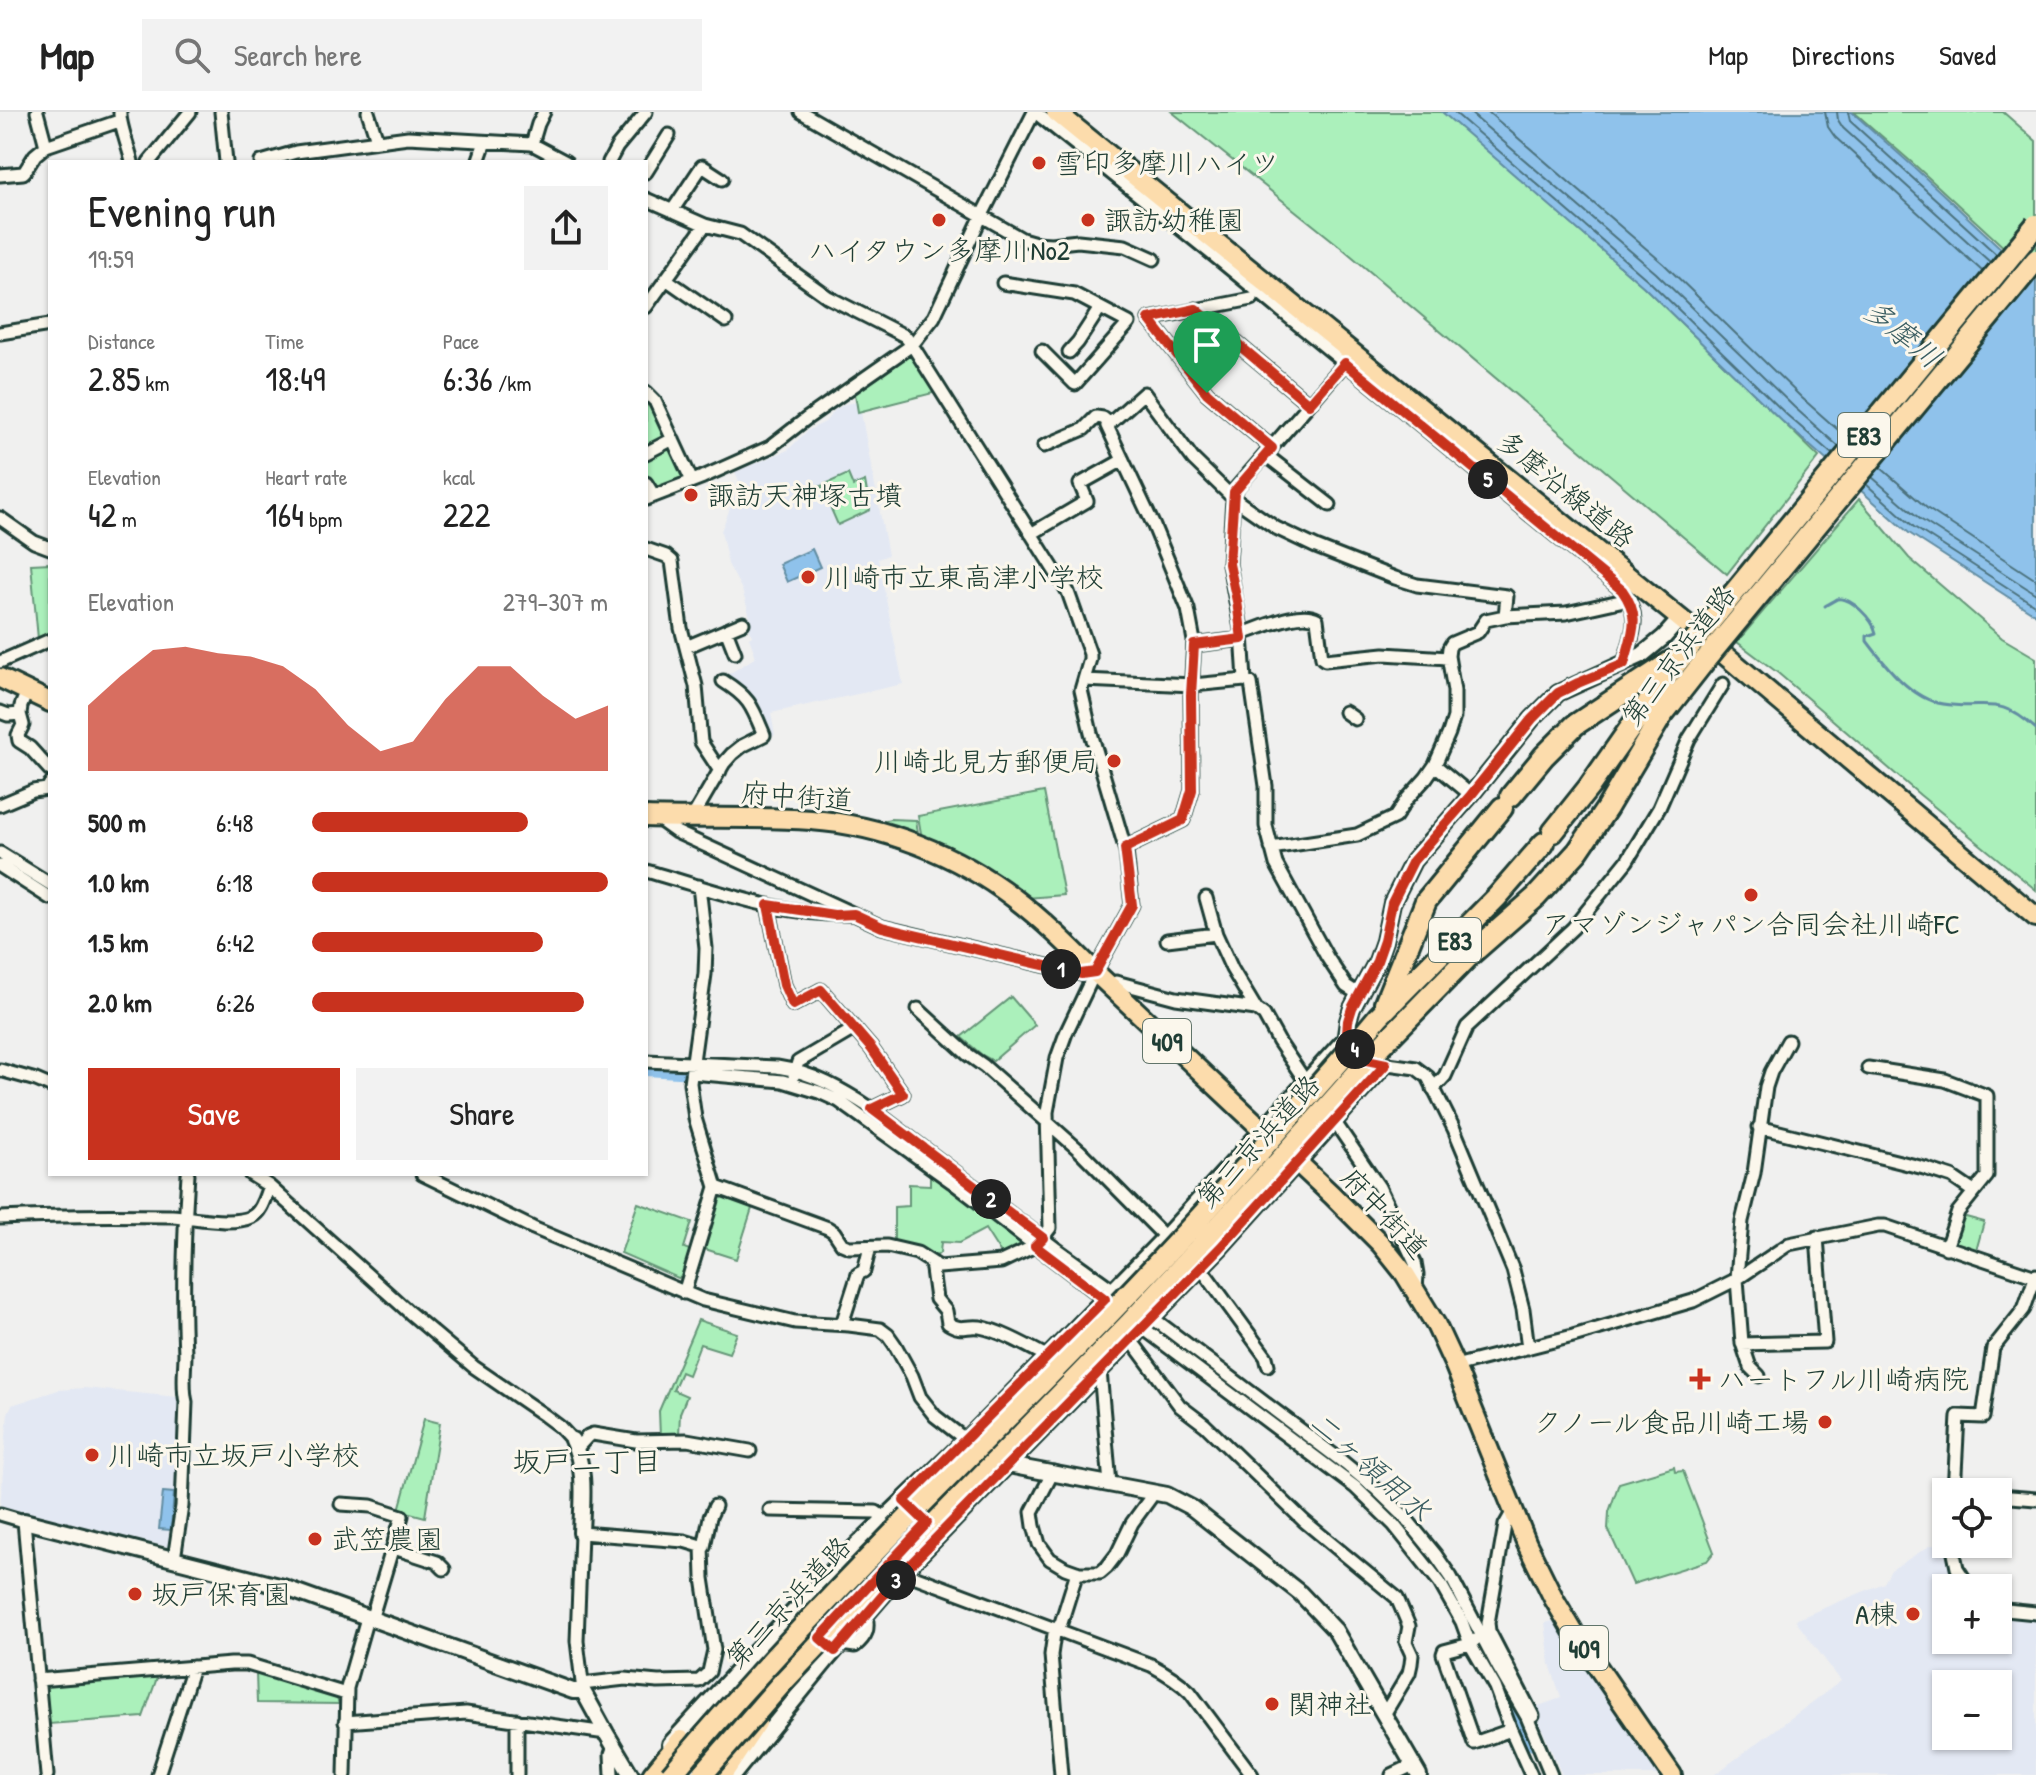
<!DOCTYPE html>
<meta charset="utf-8">
<style>
:root{--surface:#fff;--page:#f2f2f2;--text:#222;--muted:#767676;--line:#e0e0e0;--accent:#c8321e}
body{margin:0;font-family:"Patrick Hand","Klee One",sans-serif;background:var(--page);color:var(--text);height:100vh;display:flex;flex-direction:column;font-size:30px;white-space:nowrap}
*{box-sizing:border-box;margin:0}
p{font-size:26px;color:var(--muted)}
.icon{flex:none;width:44px;height:44px;fill:none;stroke:currentColor;stroke-width:2;stroke-linecap:round;stroke-linejoin:round}
.map{position:relative;flex:1;overflow:hidden}
.side{position:absolute;left:48px;top:48px;width:600px;height:1016px;display:flex;flex-direction:column;background:var(--surface);border-radius:0px;box-shadow:0 2px 6px #0004}
.side>*{flex:none}
.tools{position:absolute;left:1932px;top:1366px;display:grid;gap:16px}
.tools a{display:grid;place-items:center;width:80px;height:80px;border-radius:0px;background:var(--surface);box-shadow:0 2px 6px #0004;font-size:40px}
.pin{position:absolute;display:grid;place-items:center;width:68px;height:68px;color:#fff;margin:-82px -34px;border-radius:50% 50% 50% 0;rotate:-45deg;box-shadow:0 0 8px #0007}
.pin .icon{rotate:45deg}
.km{position:absolute;width:40px;height:40px;margin:-20px;border-radius:50%;background:#222;color:#fff;font-size:22px;line-height:40px;text-align:center}
.round{display:grid;place-items:center;flex:none;width:84px;height:84px;border-radius:0px;background:var(--page)}
.summary{display:flex;align-items:center;justify-content:space-between;height:136px;padding:0 40px}
h1{font-size:44px;font-weight:600;line-height:60px}
.figures{display:grid;grid-template-columns:repeat(3,1fr);gap:12px;height:136px;padding:8px 40px}
.figures div{display:grid;align-content:center}
.figures b{font-size:34px;font-weight:600}
.figures small{font-size:22px;font-weight:400}
.figures p{font-size:22px}
.chart{height:224px;padding:16px 40px}
.chart p{display:flex;justify-content:space-between}
.chart svg{width:100%;height:144px;margin-top:8px;fill:var(--accent);opacity:.7}
.button{display:flex;gap:16px;margin-top:auto;padding:16px 40px}
.button a{flex:1;height:92px;border-radius:0px;background:var(--accent);color:#fff;font-size:32px;font-weight:600;line-height:92px;text-align:center}
.button a+a{background:var(--page);color:var(--text)}
ul{padding:0 40px;list-style:none;font-size:26px}
li{display:grid;grid-template-columns:128px 96px 1fr;align-items:center;height:60px}
li i{height:20px;border-radius:10px;background:var(--accent)}
header{display:flex;align-items:center;gap:48px;box-sizing:border-box;height:112px;padding:0 40px;background:var(--surface);border-bottom:2px solid var(--line)}
header strong{font-size:38px}
nav{display:flex;gap:44px;margin-inline-start:auto;font-size:28px}
.search{width:560px;height:72px;background:var(--page);display:flex;align-items:center;gap:20px;box-sizing:border-box;padding:0 28px;border-radius:0px;color:var(--muted);font-size:30px}
.map>svg:first-child{display:block}
.built{fill:#e3e8f3;fill-rule:evenodd}
.green{fill:#abf0bb;stroke:#659678;stroke-width:2}
.water{fill:#8fc2eb;stroke:#628da2;stroke-width:2}
.lines{fill:none;stroke-linecap:round;stroke-linejoin:round}
.shore{stroke:#4c727d;stroke-width:2}
.stream{stroke:#628da2;stroke-width:3}
.river{stroke:#8fc2eb;stroke-width:18}
.minor-casing{stroke:#1f3d34;stroke-width:17}
.tertiary-casing{stroke:#1f3d34;stroke-width:20}
.primary-casing{stroke:#1f3d34;stroke-width:24}
.trunk-casing{stroke:#1f3d34;stroke-width:24}
.motorway-casing{stroke:#1f3d34;stroke-width:26}
.minor{stroke:#fbf7ec;stroke-width:11}
.tertiary{stroke:#fbf7ec;stroke-width:14}
.primary{stroke:#fcdcac;stroke-width:18}
.trunk{stroke:#fcdcac;stroke-width:18}
.motorway{stroke:#fcdcac;stroke-width:20}
.motorway-bridge-casing{stroke:#1f3d34;stroke-width:26;stroke-linecap:butt}
.motorway-bridge{stroke:#fcdcac;stroke-width:20}
.route-casing{stroke:#fff;stroke-width:16}
.route{stroke:#c8321e;stroke-width:10}
.poi-dot{fill:#c8321e;stroke:#fbf7ec;stroke-width:3}
.labels{text-anchor:middle;dominant-baseline:central;stroke-width:6;stroke-linejoin:round;paint-order:stroke}
.shield{fill:#fbf7ec;stroke:#61756b;stroke-width:2}
.shield-label{font-size:26px;font-weight:bold;fill:#1f3d34}
.poi-label{font-size:28px;fill:#1f3d34;stroke:#fbf7ec;text-anchor:start}
.street-label{font-size:28px;fill:#1f3d34;stroke:#fbf7ec}
.water-label{font-size:30px;font-style:italic;fill:#3b5e62;stroke:#fbf7ec}
.neighbourhood-label{font-size:30px;fill:#1f3d34;stroke:#fbf7ec}
</style>
<header>
<strong>Map</strong>
<div class="search"><svg class="icon" aria-label="search" viewBox="0 0 24 24"><circle cx="10" cy="10" r="6"/><path d="M15 15l6 6"/></svg>Search here</div>
<nav><a>Map</a><a>Directions</a><a>Saved</a></nav>
</header>
<div class="map">
<svg width="2036" height="1663" viewBox="0 0 2036 1663">
<rect width="100%" height="100%" fill="#f0f0ef"/>
<filter id="ink" filterUnits="userSpaceOnUse"><feTurbulence type="fractalNoise" baseFrequency=".0125" numOctaves="2"/><feDisplacementMap in="SourceGraphic" scale="16" xChannelSelector="R" yChannelSelector="G"/><feConvolveMatrix kernelMatrix="1 2 1 2 8 2 1 2 1" color-interpolation-filters="sRGB"/></filter>
<g filter="url(#ink)">
<path class="built" d="M859 290 888 443 878 447 903 572 771 601 775 623 767 626 724 565 756 545 749 526 752 524 746 507 750 505 742 478 728 452 721 419 740 371 735 360 788 338 807 319 825 310 835 298 845 292Z
M84 1276 178 1285 183 1290 178 1387 172 1436 0 1394 8 1301 12 1293 58 1278Z
M1948 1432 1952 1456 1965 1476H1946V1528H1998V1498L2036 1504V1663H1714L1841 1569 1795 1508 1884 1471 1891 1458 1931 1433ZM1946 1572H1998V1624H1946Z
M1553 1509 1660 1662 1659 1663H1562L1533 1596 1561 1586 1550 1552 1545 1511Z"/>
<path class="green" d="M1172 0H1443L1643 174 1819 345 1727 462 1342 136Z
M1854 0H2003L2036 29V165L1917 55Z
M912 242 937 280 858 300 855 282Z
M651 292 684 367 646 382V294Z
M848 362 853 374 865 369 870 398 838 413 821 374Z
M1859 387 1909 446 2002 526 2036 546V778L1920 683 1778 561 1737 530Z
M50 451V523L38 527 31 452Z
M1044 680 1064 783 1026 786 922 727 918 704Z
M890 707 916 708 919 727 882 712V709Z
M1011 885 1035 913 993 949 982 943 961 925Z
M930 1059 1028 1132 1001 1142 985 1117 959 1131 941 1130 940 1141 936 1144 919 1136 894 1130V1095L909 1094V1072L930 1073Z
M719 1081 753 1093 736 1147 702 1136Z
M638 1091 692 1110 684 1136 692 1139 683 1165 678 1166 621 1141Z
M1966 1105 1984 1110 1976 1139 1956 1133 1954 1127 1960 1108Z
M698 1208 737 1221 729 1241 700 1232 688 1263 681 1260 673 1278 687 1284 680 1301 679 1323 660 1325 659 1299Z
M424 1307 440 1311 425 1405 399 1398Z
M1674 1355 1675 1360 1683 1359 1714 1440 1707 1449 1633 1472 1608 1417 1609 1400 1619 1371Z
M256 1561 336 1584 339 1592 257 1591Z
M158 1563 143 1605 49 1612 46 1575 49 1571Z"/>
<path class="water" d="M1442 0H1852L1916 57 2036 169V503L1909 421 1782 309 1644 175Z
M812 437 820 455 787 470 779 452Z
M163 1380 174 1381 171 1418 159 1417Z"/>
<g class="lines">
<path class="shore" d="M1454 0 1649 169 1787 303 1832 342
M1469 0 1656 161 1794 295 1839 335
M1488 0 1664 152 1802 286 1846 325
M1825 0 1828 15 1835 25 1982 159
M1837 0 1838 8 1843 16 1990 150
M1848 0 1850 9 1996 142
M1880 355 1928 397 2036 468
M1872 365 1920 407 2036 482
M1866 372 1914 415 2036 494"/>
<path class="stream" d="M1825 494C1826 493 1836 488 1837 487 1851 484 1873 508 1876 521L1867 524V529C1885 553 1911 587 1943 592 1987 599 1996 581 2036 617"/>
<path class="river" d="M0 748 50 779
M646 955 711 959
M784 965C826 972 859 996 892 1021
M1152 1216 1348 1362 1399 1408 1442 1462 1484 1539
M1502 1572 1534 1630"/>
<defs>
<path id="minor" d="M37 0 46 34
M120 0C119 12 129 36 132 50
M221 0 226 50
M368 0 377 28
M801 0 1022 127 1036 131 1051 132 1078 129 1125 134 1154 147
M1035 0 1217 146 1622 478C1643 506 1632 522 1624 552
M532 32 538 12 544 0
M149 50 190 0
M261 50 296 40 408 25 532 32 566 50
M478 50 485 30
M609 50 617 35 646 0
M646 60 669 23
M0 63 23 61 25 59 35 43 46 34 119 9
M646 87 705 113 740 122 828 185 905 224 912 233 1068 480 1090 542V547L1081 578 1091 621 1126 739 1132 793 1095 860 1066 921 1057 946 1047 1000 1050 1116 1037 1133 1001 1150 939 1155 917 1141 887 1134 849 1135 842 1132 834 1120 828 1116 716 1075
M672 99 702 54 722 67
M666 167 726 209
M1003 171 1074 182 1129 211 1075 272 1042 239
M1252 187 1149 207 1207 281 1272 336
M646 195 705 113
M1196 197 1309 292
M0 221 50 213
M1069 240 1078 230 1100 196
M1345 251 1237 375 1233 386 1229 452 1242 522 1245 568 1251 571 1266 674V714L1276 752 1327 845 1346 874 1360 883
M646 280 655 289 692 369
M1044 334 1084 317 1096 305 1103 306 1110 312
M646 341 673 327
M1266 343 1330 393
M646 371 654 384
M646 387 703 365 770 335 806 307 912 233 934 205 982 103 1034 0
M0 406 34 430 50 436
M1031 422 1087 389 1080 372 1123 348
M646 437 666 444 672 449 681 516 696 574 701 630 720 659
M726 518 735 541
M1242 522C1261 516 1300 497 1317 507L1322 546 1325 548 1384 542 1448 546
M1194 533 1242 527
M686 535 743 511
M0 550 50 528
M1084 568 1193 573 1245 568
M27 579 21 594 20 602 23 613 18 623 19 629 30 636 50 658
M0 600 8 603 20 602
M1345 600 1355 607
M1435 653 1471 683
M0 693 33 679 47 677 50 672
M692 706 724 651 732 642 742 634 764 623C752 594 750 586 723 569
M658 707 676 720 882 815 1081 862 1095 860
M1125 736 1183 708 1192 678 1191 583 1194 529 1188 497 1153 412 1107 314 1144 281 1193 347 1233 386 1276 416 1316 435 1395 466 1417 473 1507 484 1505 504 1566 501 1629 487
M1271 736 1357 723 1395 705 1407 687 1426 666 1435 653 1449 621 1454 605V579L1448 544 1449 536 1452 531 1478 520 1486 508 1505 504
M0 741 50 772
M0 754 50 786
M646 759C712 777 782 805 852 802
M1206 786 1216 822 1232 857 1256 897
M768 793 784 873 793 893 821 878 871 936 903 982 872 997
M1167 828 1216 822
M1109 874 1116 870 1176 886 1256 897 1264 903 1279 930 1310 976
M918 897 967 942 984 954 1080 1039 1165 1125
M646 949 777 955C812 960 843 978 872 997L1055 1136 1119 1182
M1381 951 1416 956 1428 965 1454 1017 1513 1158 1523 1197 1528 1236
M1868 956 1945 968 1987 984V1064L1958 1100 1946 1136
M0 958 36 968 50 974
M692 961 783 969 819 980 839 989 952 1070 1105 1187
M794 963 798 950 854 917
M1433 977 1445 964 1467 915 1573 816 1627 749 1659 696 1689 627 1723 572
M1330 1003 1379 1075 1415 1151 1417 1163 1416 1178
M1759 1015 1924 1056 1952 1065 1974 1080
M250 1062 269 1074 410 1201 474 1255 544 1303 560 1315 572 1328
M422 1062 533 1116 703 1188 795 1210 849 1213 880 1217 888 1223 895 1233 912 1264 920 1285 935 1304 966 1328 996 1354
M0 1106C57 1103 115 1103 172 1104 194 1105 231 1114 251 1105 262 1100 265 1084 269 1074
M931 1150 936 1187 946 1199 948 1211C962 1220 966 1213 980 1215 1001 1219 1029 1235 1048 1245
M1201 1156 1266 1245 1268 1253
M684 1181 716 1075 695 1006 690 971 705 862 706 836 699 774
M1146 1201 1343 1350 1376 1377 1404 1404 1435 1442 1451 1465 1498 1555 1527 1605 1551 1663
M842 1212 858 1162 864 1159 870 1135
M1143 1216 1355 1375 1394 1413 1440 1471 1462 1510 1470 1532 1495 1575 1511 1618 1531 1663
M1131 1228 1180 1294 1205 1313 1304 1409 1397 1486 1409 1514 1406 1530 1412 1543 1411 1552 1409 1561 1385 1601
M1742 1232 1825 1230 1817 1125
M1455 1254 1573 1224 1693 1189 1737 1167 1789 1132 1878 1114H1885L2036 1165
M1100 1259 1110 1372
M1759 1264 1750 1255 1742 1231 1737 1167 1738 1154 1742 1109 1754 1061 1766 975 1771 960 1788 929
M577 1336 588 1324 593 1322 636 1329 687 1328 750 1339
M1053 1360 1032 1400 1034 1414 1039 1432 1050 1447 1065 1456 1079 1461H1100L1107 1455 1117 1442 1132 1411 1154 1381
M1954 1380 1958 1304 1983 1305 1993 1236 2024 1197 2036 1163
M1998 1384 2036 1387
M341 1392 371 1394 402 1404 371 1508
M770 1398 876 1400 886 1407
M1513 1399 1505 1413 1488 1511 1489 1519 1533 1604
M0 1402 24 1409 47 1663
M1952 1432 1957 1456 1970 1476
M394 1436 437 1450 444 1457
M174 1447 182 1394 186 1290C182 1274 185 1257 185 1241 182 1181 184 1122 188 1062
M903 1460 1151 1553C1166 1561 1178 1568 1190 1580L1252 1663
M1998 1495 2006 1498 2036 1501
M1475 1528 1470 1532 1444 1539 1443 1542 1474 1631 1511 1618
M841 1532 855 1534C867 1524 869 1517 866 1503
M38 1568 231 1552H247L346 1582
M582 1572 625 1567 658 1570 699 1569 709 1560 714 1538 703 1466 702 1434
M583 1579 577 1529 581 1421 684 1429 704 1435 710 1405 715 1394
M345 1610 466 1601 606 1621
M158 1663 193 1555
M345 1663 347 1576 367 1506
M517 1663V1608
M612 1663 611 1642 614 1634
M1061 1663 1051 1543 1054 1522 1061 1511 1077 1460
M1392 1663 1413 1653"/>
<path id="tertiary" d="M1343 944 1348 909 1352 896 1377 849 1384 829 1392 791 1413 749 1471 683 1532 607 1558 581 1642 543 1664 525 1680 507
M572 1328C587 1357 582 1389 581 1421
M1008 1353 1167 1383 1192 1396 1300 1481 1335 1518 1419 1663
M24 1409 283 1475 573 1579H583L606 1621 631 1663
M670 1632 755 1540 856 1434 966 1328 1165 1125 1346 926
M733 1663 826 1549 903 1460 1220 1136 1386 952"/>
<path id="primary" d="M1056 0 1725 543 2036 805"/>
<path id="trunk" d="M0 566 50 590
M646 705C701 707 756 704 811 708 882 713 957 742 1014 786 1043 808 1069 834 1095 860L1332 1083 1381 1132 1405 1162 1436 1213 1455 1254 1527 1432 1554 1487 1573 1519 1672 1663"/>
<path id="motorway" d="M1511 684 1544 644 1575 613 1672 549
M1553 720 1589 675 1671 558 1692 532
M1385 891 1426 789 1502 696
M1363 923 1378 905 1497 785 1544 731
M1380 935 1470 843 1536 785 1578 739 1607 696 1662 603 1706 547
M653 1663 681 1629
M721 1663 756 1611"/>
</defs>
<use href="#minor" class="minor-casing"/>
<use href="#tertiary" class="tertiary-casing"/>
<use href="#primary" class="primary-casing"/>
<use href="#trunk" class="trunk-casing"/>
<use href="#motorway" class="motorway-casing"/>
<use href="#minor" class="minor"/>
<use href="#tertiary" class="tertiary"/>
<use href="#primary" class="primary"/>
<use href="#trunk" class="trunk"/>
<use href="#motorway" class="motorway"/>
<defs>
<path id="motorway-bridge" d="M1692 532 2036 113
M1706 547 2036 148
M671 1663C808 1499 963 1353 1112 1199 1198 1110 1281 1016 1363 923
M702 1663 782 1571 869 1479 1129 1212 1281 1047 1380 935"/>
</defs>
<use href="#motorway-bridge" class="motorway-bridge-casing"/>
<use href="#motorway-bridge" class="motorway-bridge"/>
</g>
</g>
<g class="lines" filter="url(#ink)">
<defs>
<path id="route" d="M1196 197 1309 292 1345 251 1622 478C1642 506 1632 521 1624 552L1578 571 1558 581 1532 607 1471 683 1413 749 1392 791 1384 829 1377 849 1352 896 1348 909 1347 921 1358 942 1357 946 1386 952 1220 1136 903 1460 835 1539 820 1526 927 1411 904 1389 1105 1187 1035 1134 1043 1126 872 997 903 982 871 936 821 878 793 893 784 873 768 793 834 803 854 802 882 815 902 820 1081 862 1095 860 1132 793 1125 736 1183 708 1192 678 1191 583 1194 533 1242 527 1237 489 1229 452 1234 380 1272 336 1207 281 1149 207Z"/>
</defs>
<use href="#route" class="route-casing"/>
<use href="#route" class="route"/>
</g>
<g class="poi-dot">
<circle cx="1039" cy="51" r="8"/>
<circle cx="939" cy="108" r="8"/>
<circle cx="1088" cy="108" r="8"/>
<circle cx="691" cy="383" r="8"/>
<circle cx="808" cy="465" r="8"/>
<circle cx="1114" cy="649" r="8"/>
<circle cx="1751" cy="783" r="8"/>
<path d="M1696 1255h8v8h8v8h-8v8h-8v-8h-8v-8h8z"/>
<circle cx="1825" cy="1310" r="8"/>
<circle cx="92" cy="1343" r="8"/>
<circle cx="315" cy="1427" r="8"/>
<circle cx="135" cy="1482" r="8"/>
<circle cx="1913" cy="1502" r="8"/>
<circle cx="1272" cy="1592" r="8"/>
</g>
<g class="labels">
<g class="shield">
<rect x="1838" y="301" width="52" height="44" rx="6"/>
<rect x="1429" y="806" width="52" height="44" rx="6"/>
<rect x="1143" y="907" width="48" height="44" rx="6"/>
<rect x="1560" y="1514" width="48" height="44" rx="6"/>
</g>
<g class="shield-label">
<text x="1864" y="323">E83</text>
<text x="1455" y="828">E83</text>
<text x="1167" y="929">409</text>
<text x="1584" y="1536">409</text>
</g>
<g class="poi-label">
<text x="1055" y="51">雪印多摩川ハイツ</text>
<text x="1104" y="108">諏訪幼稚園</text>
<text x="939" y="138" text-anchor="middle">ハイタウン多摩川No2</text>
<text x="707" y="383">諏訪天神塚古墳</text>
<text x="824" y="465">川崎市立東高津小学校</text>
<text x="1098" y="649" text-anchor="end">川崎北見方郵便局</text>
<text x="1751" y="812" text-anchor="middle">アマゾンジャパン合同会社川崎FC</text>
<text x="1718" y="1267">ハートフル川崎病院</text>
<text x="1809" y="1310" text-anchor="end">クノール食品川崎工場</text>
<text x="108" y="1343">川崎市立坂戸小学校</text>
<text x="331" y="1427">武笠農園</text>
<text x="151" y="1482">坂戸保育園</text>
<text x="1897" y="1502" text-anchor="end">A棟</text>
<text x="1288" y="1592">関神社</text>
</g>
<g class="street-label">
<text transform="translate(1566 377) rotate(39)">多摩沿線道路</text>
<text transform="translate(1678 543) rotate(-53)">第三京浜道路</text>
<text transform="translate(797 684) rotate(4)">府中街道</text>
<text transform="translate(1258 1029) rotate(-48)">第三京浜道路</text>
<text transform="translate(1385 1101) rotate(47)">府中街道</text>
<text transform="translate(788 1490) rotate(-47)">第三京浜道路</text>
</g>
<g class="water-label">
<text transform="translate(1903 221) rotate(39)">多摩川</text>
<text transform="translate(1371 1354) rotate(41)">二ヶ領用水</text>
</g>
<g class="neighbourhood-label">
<text x="587" y="1349">坂戸二丁目</text>
</g>
</g>
</svg>
<div class="tools">
<a><svg class="icon" aria-label="locate" viewBox="0 0 24 24"><circle cx="12" cy="12" r="6"/><path d="M12 2v4M12 18v4M2 12h4M18 12h4"/></svg></a>
<a>+</a>
<a>−</a>
</div>
<div class="pin" style="left:1207px;top:281px;background:#1e9e55"><svg class="icon" aria-label="arrive" viewBox="0 0 24 24"><path d="M6 21V4h12l-3 4 3 4H6"/></svg></div>
<b class="km" style="left:1061px;top:857px">1</b>
<b class="km" style="left:991px;top:1087px">2</b>
<b class="km" style="left:896px;top:1468px">3</b>
<b class="km" style="left:1355px;top:937px">4</b>
<b class="km" style="left:1488px;top:367px">5</b>
<section class="side">
<div class="summary"><div><h1>Evening run</h1><p>19:59</p></div><a class="round"><svg class="icon" aria-label="share" viewBox="0 0 24 24"><path d="M12 15V3M7 8l5-5 5 5M5 13v7h14v-7"/></svg></a></div>
<div class="figures">
<div><p>Distance</p><b>2.85<small> km</small></b></div>
<div><p>Time</p><b>18:49</b></div>
<div><p>Pace</p><b>6:36<small> /km</small></b></div>
</div>
<div class="figures">
<div><p>Elevation</p><b>42<small> m</small></b></div>
<div><p>Heart rate</p><b>164<small> bpm</small></b></div>
<div><p>kcal</p><b>222</b></div>
</div>
<div class="chart"><p><span>Elevation</span>279–307 m</p>
<svg viewBox="0 0 160 44" preserveAspectRatio="none"><path d="M0 44V24L10 15L20 7L30 6L40 8L50 9L60 12L70 19L80 30L90 38L100 35L110 22L120 12L130 12L140 21L150 28L160 24V44z"/></svg>
</div>
<ul>
<li><b>500 m</b>6:48<i style="width:73%"></i></li>
<li><b>1.0 km</b>6:18<i style="width:100%"></i></li>
<li><b>1.5 km</b>6:42<i style="width:78%"></i></li>
<li><b>2.0 km</b>6:26<i style="width:92%"></i></li>
</ul>
<div class="button"><a>Save</a><a>Share</a></div>
</section>
</div>
